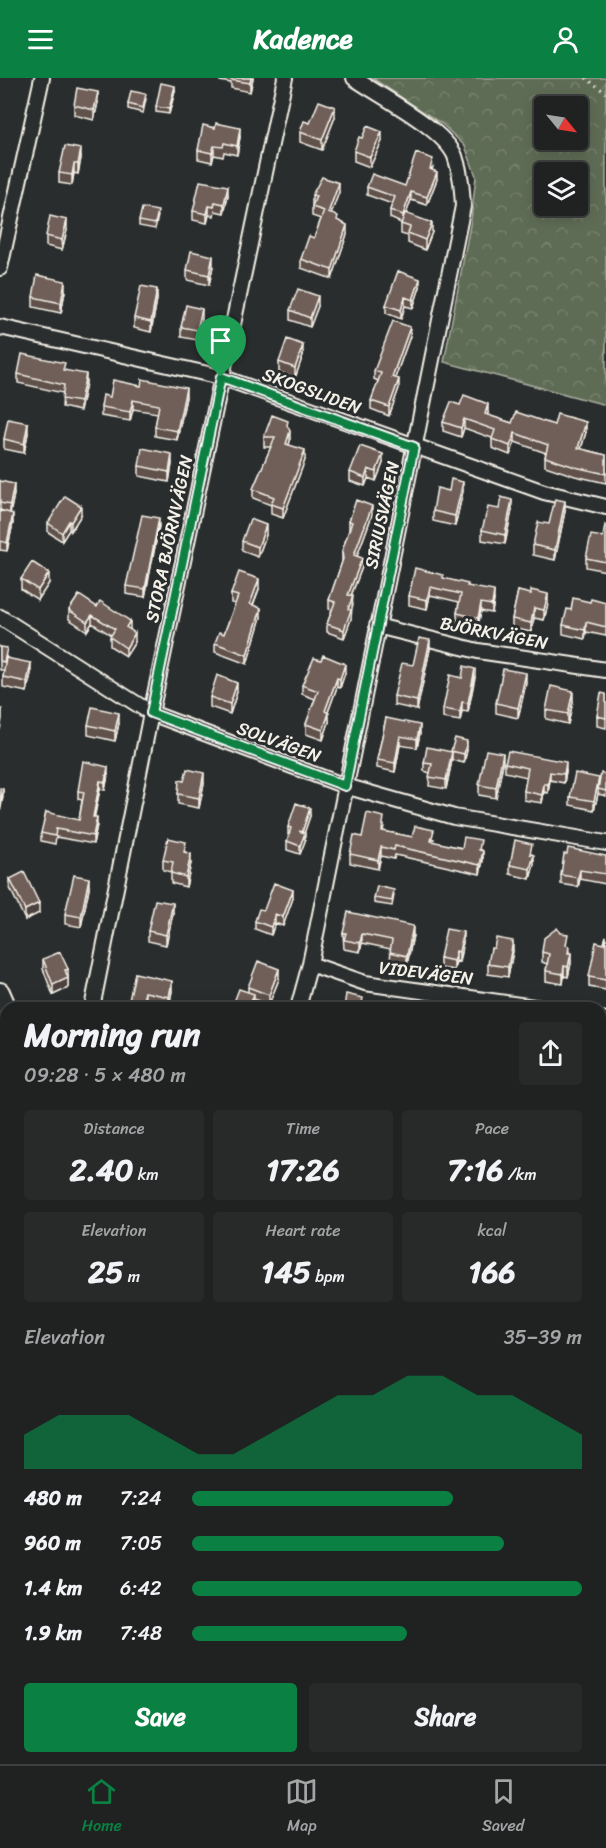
<!DOCTYPE html>
<meta charset="utf-8">
<style>
:root{--surface:#202222;--page:#282a2a;--text:#f1f3f6;--muted:#a2a4a5;--line:#3d3f40;--accent:#0b8043}
body{margin:0;font-family:Sriracha,sans-serif;background:var(--page);color:var(--text);height:100vh;display:flex;flex-direction:column;font-size:22px;white-space:nowrap}
*{box-sizing:border-box;margin:0}
p{font-size:20px;color:var(--muted)}
.icon{flex:none;width:33px;height:33px;fill:none;stroke:currentColor;stroke-width:2;stroke-linecap:round;stroke-linejoin:round}
.map{position:relative;flex:1;overflow:hidden}
.side{position:absolute;left:0px;top:924px;width:606px;height:762px;display:flex;flex-direction:column;background:var(--surface);border-radius:18px 18px 0 0;box-shadow:0 3px 15px #0003,0 0 0 2px var(--line)}
.side>*{flex:none}
.needle{width:39px;rotate:120deg}
.buttons{position:absolute;left:534px;top:18px;display:grid;gap:12px}
.buttons a{display:grid;place-items:center;width:54px;height:54px;border-radius:6px;background:var(--surface);box-shadow:0 3px 15px #0003,0 0 0 2px var(--line);font-size:30px}
.pin{position:absolute;display:grid;place-items:center;width:51px;height:51px;color:#fff;margin:-62px -26px;border-radius:50% 50% 50% 0;rotate:-45deg;box-shadow:0 0 6px #0007}
.pin .icon{rotate:45deg}
.round{display:grid;place-items:center;flex:none;width:63px;height:63px;border-radius:6px;background:var(--page)}
.headline{display:flex;align-items:center;justify-content:space-between;height:102px;padding:0 24px}
h1{font-size:33px;font-weight:800;line-height:45px}
.metrics{display:grid;grid-template-columns:repeat(3,1fr);gap:9px;height:102px;padding:6px 24px}
.metrics div{display:grid;align-content:center;border-radius:6px;background:var(--page);text-align:center}
.metrics b{font-size:30px;font-weight:800}
.metrics small{font-size:16px;font-weight:400}
.metrics p{font-size:16px}
.chart{height:168px;padding:12px 24px}
.chart p{display:flex;justify-content:space-between}
.chart svg{width:100%;height:108px;margin-top:6px;fill:var(--accent);opacity:.7}
.action{display:flex;gap:12px;margin-top:auto;padding:12px 24px}
.action a{flex:1;height:69px;border-radius:6px;background:var(--accent);color:#fff;font-size:24px;font-weight:800;line-height:69px;text-align:center}
.action a+a{background:var(--page);color:var(--text)}
ul{padding:0 24px;list-style:none;font-size:20px}
li{display:grid;grid-template-columns:96px 72px 1fr;align-items:center;height:45px}
li i{height:15px;border-radius:8px;background:var(--accent)}
header{display:flex;justify-content:space-between;align-items:center;height:78px;padding:0 24px;background:var(--accent);color:#fff;font-size:27px;font-weight:800}
.dock{display:flex;justify-content:space-around;align-items:center;height:84px;border-top:2px solid var(--line);background:var(--surface);font-size:16px;color:var(--muted)}
.dock a{display:grid;justify-items:center;gap:3px}
.dock .active{color:var(--accent)}
.map>svg:first-child{display:block}
.forest{fill:url(#forest-crowns);stroke:#a9ae9e;stroke-width:1.5;fill-rule:evenodd}
.lines{fill:none;stroke-linecap:round;stroke-linejoin:round}
.street-casing{stroke:#f4f1e8;stroke-width:18}
.secondary-casing{stroke:#f4f1e8;stroke-width:22}
.path{stroke:#f4f1e8;stroke-width:3;stroke-dasharray:1.5 4.5;stroke-linecap:butt}
.street{stroke:#2a2d2e;stroke-width:14}
.secondary{stroke:#2a2d2e;stroke-width:18}
.wall{fill:#60514c;stroke:#f4f1e8;stroke-width:1.5}
.shaded-wall{fill:#4e423e;stroke:#f4f1e8;stroke-width:1.5}
.building{fill:#705e58;stroke:#f4f1e8;stroke-width:1.5}
.route-casing{stroke:#fff;stroke-width:12}
.route{stroke:#0b8043;stroke-width:8}
.labels{text-anchor:middle;dominant-baseline:central;stroke-width:6;stroke-linejoin:round;paint-order:stroke}
.street-label{font-size:18px;fill:#f4f1e8;stroke:#2a2d2e}
</style>
<header><svg class="icon" aria-label="menu" viewBox="0 0 24 24"><path d="M4 6h16M4 12h16M4 18h16"/></svg>Kadence<svg class="icon" aria-label="person" viewBox="0 0 24 24"><circle cx="12" cy="8" r="4"/><path d="M4 21q1-7 8-7t8 7"/></svg></header>
<div class="map">
<svg width="606" height="1686" viewBox="0 0 606 1686">
<defs>
<pattern id="forest-crowns" width="20" height="18" patternUnits="userSpaceOnUse" patternTransform="scale(1.5)"><rect width="20" height="18" fill="#5e6c54"/><path d="M2 6a3 3 0 1 1 6 0M12 15a3 3 0 1 1 6 0" fill="none" stroke="#76816d"/></pattern>
</defs>
<rect width="100%" height="100%" fill="#2a2d2e"/>
<filter id="ink" filterUnits="userSpaceOnUse"><feTurbulence type="fractalNoise" baseFrequency=".0167" numOctaves="2"/><feDisplacementMap in="SourceGraphic" scale="12" xChannelSelector="R" yChannelSelector="G"/><feConvolveMatrix kernelMatrix="1 2 1 2 8 2 1 2 1" color-interpolation-filters="sRGB"/></filter>
<g filter="url(#ink)">
<path class="forest" d="M372 0H606V327L444 284 471 142 476 98 465 68 442 46ZM578 28V62H544V28ZM578 94V128H544V94Z
M600 1372 606 1373V1454L600 1453Z"/>
<g class="lines">
<defs>
<path id="street" d="M0 190 42 0
M0 249 221 299 544 414 606 429
M0 539 151 635 345 708 454 739 606 765
M377 548 478 573 606 592
M310 886 365 905 541 930
M92 930 151 635 285 0
M298 930 310 886 463 128C462 111 461 95 455 78 443 50 380 18 354 0
M600 941 606 942
M600 1111 606 1112
M0 1196 6 1197
M600 1285 606 1286
M0 1426 6 1397
M600 1471 606 1472
M600 1648 606 1649
M198 1680 201 1686
M482 1680 485 1686
M106 1686 113 1680"/>
<path id="secondary" d="M0 914 7 930
M342 1680 345 1686"/>
</defs>
<use href="#street" class="street-casing"/>
<use href="#secondary" class="secondary-casing"/>
<path class="path" d="M586 0 606 15
M0 947 6 960"/>
<use href="#street" class="street"/>
<use href="#secondary" class="secondary"/>
</g>
<path class="wall" d="M220 0H253L250 14 231 10V5L220 3Z
M175 13 169 36 156 34V29Z
M146 21 143 35 128 31V26Z
M98 24 94 42 74 37V27Z
M335 39 322 72 300 64V54L310 45Z
M240 59 237 77 224 74 223 79 214 77 212 84 198 81V72Z
M362 60 382 63 370 89 354 83V73Z
M81 80 78 96 74 95 72 107 59 105V95Z
M433 89 432 92 437 101 427 127 411 122 406 135 432 154 425 172 408 165V158L401 156V145L390 140V132L392 126 367 117V109L405 108Z
M339 114 331 136 338 143 347 156 332 201 301 190V181L314 160 321 141 312 138V117Z
M228 117 224 135 215 133 214 138 209 137 207 145 193 142V133Z
M158 138 155 151 139 148V143Z
M67 152 62 172 46 168V158Z
M213 188 209 207 187 202V192Z
M420 209 413 230 405 228 401 241 386 235V227Z
M65 213 61 235 33 229V219Z
M157 221 151 254 134 250V240Z
M318 228 310 249 290 242V232Z
M202 241 197 262 181 259V249Z
M410 258 395 300 399 310 389 338 371 331V323L378 303 374 301V293Z
M303 277 295 300 279 294V284Z
M65 292 86 305 80 333 62 329 63 315 18 305V296Z
M110 319H186L177 362 155 358V349L158 335 133 331 130 343 101 338V329Z
M488 335 487 337 512 345 554 347 586 354 581 371 606 377V405L575 398 545 388V379L546 375 515 364 510 377 492 370V360L464 350 461 359 443 353V344Z
M288 351 290 363 289 367 305 382 283 440 271 436V427L253 420V411L271 369H264V359Z
M28 355 24 375 4 371V361Z
M383 385 376 403 368 400 365 408 350 403V394Z
M172 386 169 404 139 398V388Z
M0 403 14 416 10 435 13 445 7 473 0 472Z
M463 413 455 448 433 443V433Z
M499 431 512 432 505 466 482 462V452Z
M565 433 555 482 533 477V467L549 446Z
M81 437 71 453 69 452 62 463 48 454V445Z
M372 437 357 478 362 489 351 518 353 527 351 532V541L344 560 327 554V546L332 532 329 531V522L342 484V473L349 452V443Z
M159 448 145 519 126 516V508Z
M606 448V493L586 489V480L603 459Z
M266 457 258 479 242 473V463Z
M443 500 468 508 494 522 492 535 481 533 478 548 457 544V535L459 524 430 517 427 531 409 527V518Z
M21 501 49 505 38 522 21 511Z
M259 511 253 527 261 539 247 586 215 574V565L224 556 235 526 231 525V516Z
M518 513 548 526 544 542 534 540 531 554 512 550V541Z
M79 517 130 551 135 564 126 578 110 568V559L111 557 92 545 87 553 69 541V532Z
M590 524 606 525V558L586 554 585 561 563 556V547L571 532Z
M0 569 7 580 31 595 27 614 3 609V599L4 592H0Z
M430 571 417 632 394 627V618L413 587Z
M345 595 340 610 337 609 328 634 329 644 323 662 306 656V646L315 621 302 616V607Z
M475 599 468 634 462 633 460 643 443 640V631L462 600Z
M526 605 518 640 496 635V625Z
M237 614 230 636 210 629V619Z
M606 616V650L597 648V638Z
M573 623 568 646 546 641V632Z
M386 640 420 655 417 670 400 667 395 694 377 690V682Z
M119 645 115 663 88 657V647Z
M467 672 464 685 452 682 446 711 429 708 430 695 424 693V685L451 674Z
M503 685 496 720 479 717V707Z
M505 685 566 693 564 705 550 702 548 715 544 714 542 725 524 722V713L527 699 505 694Z
M606 696V718L598 716 594 732 570 727V719Z
M108 697 105 712 100 711 94 739 97 747 93 766 56 759 55 766 41 763V755L79 742 82 722 78 721V713Z
M184 703 204 705 199 730 178 726V716Z
M310 738 304 755 305 763 300 776 287 772V763L289 758 288 757V749Z
M384 748 383 753 412 759 434 761 433 764 462 770 481 772 483 782 480 796 395 777 394 781 381 778 378 791 350 785V776Z
M186 774 191 785 186 809 171 805V794L163 792V782Z
M532 776 534 786 530 801 510 796V787Z
M606 778V806L580 801 578 809 561 806V797Z
M10 801 39 835 25 842 10 810Z
M89 810 81 849 65 846V836Z
M394 817 392 828 374 825V820Z
M293 820 283 848 275 845 271 857 255 851V843L264 832Z
M173 835 166 867 148 863V853Z
M343 855 413 857 407 887 390 883 391 871 362 865 360 874 344 871Z
M606 858V912L589 909V899L604 866Z
M463 864 459 884 456 883 454 892 440 890V880Z
M568 868 571 885 568 899 564 898 563 906 546 903V893L547 886 542 884V874Z
M513 873 508 899 488 896V886Z
M43 881 68 898V910L53 917 43 891Z
M135 895 172 913 169 929 145 924 143 930H128Z
M279 901 269 926 254 921 251 930H238L234 929V924L248 914V909Z
M606 953V992L600 990V954Z
M6 1032V1070L3 1072 0 1070V1035Z
M600 1054 602 1058H606V1085L600 1083Z
M0 1090 6 1091V1166L0 1165Z
M606 1299V1369L600 1367V1351L604 1336 600 1335V1324Z
M6 1549V1645L0 1644V1607H1L6 1586 0 1584V1576Z
M14 1680H46L49 1686H16Z
M229 1680H248L251 1686H232Z"/>
<path class="shaded-wall" d="M251 0H253L250 14V5Z
M175 8V13L169 36V31Z
M98 14V24L94 42V32Z
M335 29V39L322 72V62Z
M240 50V59L237 77V68Z
M382 54V63L370 89V79Z
M214 68V77L212 84V75Z
M81 71V80L78 96V86Z
M74 86V95L72 107V97Z
M437 94V101L427 127V119Z
M339 105V114L328 144V135Z
M228 108V117L224 135V126Z
M411 114V122L403 145V137Z
M209 128V137L207 145V136Z
M67 142V152L62 172V162Z
M432 145V154L425 172V162Z
M347 147V156L332 201V192Z
M213 178V188L209 207V197Z
M420 201V209L413 230V222Z
M65 203V213L61 235V225Z
M157 211V221L151 254V244Z
M318 218V228L310 249V240Z
M405 219V228L401 241V232Z
M202 231V241L197 262V252Z
M410 249V258L392 308V299Z
M303 267V277L295 300V290Z
M86 296V305L80 333V324Z
M399 301V310L389 338V329Z
M186 310V319L177 362V353Z
M133 322V331L130 343V334Z
M488 326V335L485 345V336Z
M464 341V350L461 359V350Z
M586 344V354L578 380V370Z
M28 345V355L24 375V366Z
M290 353V363L286 375V366Z
M515 355V364L510 377V368Z
M305 372V382L283 440V430Z
M172 376V386L169 404V394Z
M383 376V385L376 403V394Z
M368 391V400L365 408V400Z
M463 404V413L455 448V438Z
M14 406V416L10 437V427Z
M512 422V432L505 466V457Z
M565 423V433L555 482V472Z
M81 428V437L71 453V444Z
M372 428V437L354 486V477Z
M13 436V445L7 473V465Z
M159 440V448L145 519V511Z
M69 443V452L62 463V455Z
M266 447V457L258 479V469Z
M362 480V489L348 525V517Z
M49 495V505L38 522V512Z
M259 501V511L250 535V526Z
M430 509V517L427 531V522Z
M494 513V522L492 535V527Z
M548 516V526L544 542V532Z
M353 518 351 541 344 560V552L348 531Z
M481 525V533L478 548V540Z
M261 530V539L247 586V577Z
M534 530V540L531 554V545Z
M92 537V545L87 553V544Z
M130 543V551L126 558V549Z
M586 544V554L585 561V552Z
M135 555V564L126 578V570Z
M430 562V571L417 632V623Z
M31 585V595L27 614V604Z
M345 586V595L340 610V601Z
M475 591V599L468 634V625Z
M526 595V605L518 640V630Z
M337 600V609L325 642V633Z
M237 605V614L230 636V626Z
M573 613V623L568 646V636Z
M462 624V633L460 643V634Z
M2 631V641L0 652V642Z
M119 635V645L115 663V653Z
M329 635V644L323 662V652Z
M420 647V655L417 670V661Z
M400 658V667L395 694V685Z
M467 663V672L464 685V676Z
M452 674V682L446 711V702Z
M503 675V685L496 720V710Z
M566 684V693L564 705V696Z
M108 689V697L105 712V704Z
M550 694V702L548 715V706Z
M204 695V705L199 730V720Z
M599 700 598 716 594 732V723Z
M100 703V711L93 747V739Z
M544 706V714L542 725V717Z
M3 711V719L0 735V726Z
M310 730V738L302 762V754Z
M97 739V747L93 766V758Z
M305 755V763L300 776V768Z
M381 769V778L378 791V782Z
M483 773V782L480 796V787Z
M191 776V785L186 809V799Z
M534 777V786L530 801V791Z
M580 792V801L578 809V800Z
M89 800V810L81 849V839Z
M293 812V820L283 848V839Z
M39 825V835L25 842V832Z
M173 825V835L166 867V857Z
M275 836V845L271 857V849Z
M413 848V857L407 887V878Z
M463 854V864L459 884V874Z
M362 856V865L360 874V865Z
M513 863V873L508 899V889Z
M456 873V883L454 892V883Z
M571 875V885L568 899V889Z
M564 888V898L563 906V896Z
M68 891V910L53 917V907L65 892Z
M279 891V901L269 926V917Z
M172 903V913L169 929V919Z
M145 914V924L143 930H141Z
M254 916V921L251 930H249Z
M4 1005V1013L0 1015V1007Z
M6 1062V1070L3 1072V1063Z
M6 1222V1230L0 1259V1250Z
M606 1490V1499L600 1520V1511Z
M428 1680H442L428 1686Z"/>
<path class="building" d="M231 0H251L250 5 231 2Z
M161 5 175 8 169 31 156 29Z
M77 10 98 14 94 32 74 27Z
M131 13 146 16 143 30 128 26Z
M319 23 335 29 322 62 300 54 304 43 310 45Z
M216 45 240 50 237 68 224 65 223 69 214 68 212 75 198 72 203 47 215 50Z
M367 48 382 54 370 79 354 73 359 59 362 60Z
M65 68 81 71 78 86H74L72 97 59 95Z
M416 75 433 81 430 91 437 94 427 119 411 114 403 137 390 132 395 119 367 109 372 96 405 108Z
M322 99 339 105 328 135 338 138 337 142 347 147 332 192 301 181 309 158 314 160 324 133 312 129 316 118 312 117Z
M200 103 228 108 224 126 215 124 214 129 209 128 207 136 193 133Z
M142 130 158 133 155 146 139 143Z
M405 135 432 145 425 162 408 155 410 149 401 146Z
M50 138 67 142 62 162 46 158Z
M191 173 213 178 209 197 187 192Z
M398 193 420 201 413 222 405 219 401 232 386 227Z
M37 197 65 203 61 225 33 219Z
M141 208 157 211 151 244 134 240Z
M298 211 318 218 310 240 290 232Z
M186 227 202 231 197 252 181 249Z
M393 243 410 249 392 299 399 301 389 329 371 323 381 295 374 293Z
M287 261 303 267 295 290 279 284Z
M22 276 65 285 63 292 86 296 80 324 62 321 64 307 18 296Z
M142 301 186 310 177 353 155 349 159 327 133 322 130 334 101 329 103 317 110 319 113 302 141 308Z
M464 317 488 326 485 336 512 345 516 334 554 347 557 336 586 344 578 370 606 377V396L575 389 545 379 548 367 515 355 510 368 492 361 495 352 464 341 461 350 443 344 451 324 460 327Z
M272 337 288 343 287 347 290 353 286 366 305 372 283 430 271 426 274 419 253 411 275 359H264Z
M8 341 28 345 24 366 4 361Z
M360 368 383 376 376 394 368 391 365 400 350 394Z
M142 370 172 376 169 394 139 388Z
M451 401 463 404 455 438 433 433 437 410 449 413Z
M0 403 14 406 10 427 0 425Z
M65 418 81 428 71 444 69 443 62 455 48 445Z
M501 419 512 422 505 457 482 452 488 429 499 431Z
M555 421 565 423 555 472 533 467 538 444 549 446Z
M356 422 372 428 354 477 362 480 348 517 353 518 348 531 351 532 344 552 327 546 335 524 329 522 343 481 342 473 352 444 349 443Z
M0 432 13 436 7 465 0 463Z
M142 437 159 440 145 511 126 508Z
M250 441 266 447 258 469 242 463Z
M605 447 606 448V484L586 480 591 457 603 459Z
M32 484 49 495 38 512 21 501Z
M415 490 443 497V500L468 506 467 508 494 513 492 527 481 525 478 540 457 535 461 516 430 509 427 522 409 518Z
M239 494 259 501 250 526 261 530 247 577 215 565 219 554 224 556 238 518 231 516Z
M531 512 548 516 544 532 534 530 531 545 512 541 518 513 531 516Z
M79 517 97 529 100 523 130 543 126 549 135 555 126 570 110 559 115 551 92 537 87 544 69 532Z
M573 520 590 524 591 521 606 525V549L586 544 585 552 563 547 567 531 571 532Z
M419 560 430 562 417 623 394 618 402 585 413 587Z
M0 569 7 570 4 584 0 583Z
M323 577 345 586 340 601 337 600 325 633 329 635 323 652 306 646 318 613 302 607 314 580 321 582Z
M6 580 31 585 27 604 3 599Z
M464 588 475 591 468 625 462 624 460 634 443 631 450 597 462 600Z
M503 591 526 595 518 630 496 625Z
M217 597 237 605 230 626 210 619Z
M551 608 573 613 568 636 546 632Z
M601 615 606 616V640L597 638Z
M92 629 119 635 115 653 88 647Z
M0 631H2L0 642Z
M386 640 420 647 417 661 400 658 395 685 377 682Z
M455 660 467 663 464 676 451 673Z
M427 669 452 674 446 702 429 699 432 686 424 685Z
M486 672 503 675 496 710 479 707Z
M508 673 566 684 564 696 550 694 548 706H544L542 717 524 713 528 690 505 685Z
M83 683 108 689 105 704 100 703 93 739H97L93 758 56 751 55 758 41 755 46 734 79 742 84 714 78 713Z
M187 691 204 695 199 720 178 716 179 702 184 703Z
M575 695 599 700 594 723 570 719Z
M601 695 606 696V713L598 711Z
M0 710 3 711 0 726Z
M296 725 310 730 302 754 299 753 305 755 300 768 287 763 291 750 288 749Z
M367 735 384 739 382 753 412 759 415 748 434 752 431 763 462 770 464 759 481 762 479 772 483 773 480 787 395 768 394 772 381 769 378 782 350 776 354 757 362 759Z
M168 760 186 764 184 774 191 776 186 799 171 795 173 784 163 782Z
M515 762 532 766 530 776 534 777 530 791 510 787Z
M568 770 606 778V796L580 792 578 800 561 797 564 776H567Z
M24 794 39 825 25 832 10 801Z
M74 797 89 800 81 839 65 836Z
M274 805 293 812 283 839 275 836 271 849 255 843 259 831 264 832Z
M377 808 394 812 392 823 374 820Z
M155 822 173 825 166 857 148 853Z
M348 834 413 848 407 878 390 874 392 862 362 856 360 865 344 862 346 855H343Z
M557 850 560 855 568 856 566 867 569 868 568 875H571L568 889 564 888 563 896 546 893 549 876 542 874 544 860Z
M446 851 463 854 459 874 456 873 454 883 440 880Z
M606 858V902L589 899 596 864 604 866Z
M496 860 513 863 508 889 488 886 491 870H494Z
M60 874 68 891 65 892 68 900 53 907 43 881Z
M258 883 279 891 269 917 248 909Z
M135 895 172 903 169 919 145 914 141 930 128 927Z
M239 911 254 916 249 929 234 924Z
M346 916 363 920 361 930H344Z
M392 926 410 930H391Z
M601 952 606 953V982L600 980Z
M0 997 4 1005 0 1007Z
M6 1032V1062L3 1063 0 1062V1035Z
M600 1054 602 1055V1057L606 1058V1075L600 1074Z
M0 1090 6 1091V1152L0 1151Z
M0 1215 6 1216V1222L0 1250Z
M605 1299H606V1360L600 1359V1351L605 1327 600 1326V1324Z
M600 1487 606 1488 600 1511Z
M6 1549V1577L0 1576Z
M6 1584V1637L0 1635V1607H1Z
M600 1665 606 1666V1686H591L592 1680H600Z
M17 1680H46L49 1686H28L27 1684 23 1686H20Z
M139 1680H152L169 1684 168 1686H138Z
M234 1680H248L251 1686H237Z
M516 1680H549L552 1686H519Z
M280 1682 281 1686H271Z"/>
</g>
<g class="lines" filter="url(#ink)">
<defs>
<path id="route" d="M221 299 414 369 345 708 151 635Z"/>
</defs>
<use href="#route" class="route-casing"/>
<use href="#route" class="route"/>
</g>
<g class="labels">
<g class="street-label">
<text transform="translate(312 313) rotate(20)">SKOGSLIDEN</text>
<text transform="translate(382 437) rotate(-78)">SIRIUSVÄGEN</text>
<text transform="translate(169 461) rotate(-78)">STORA BJÖRNVÄGEN</text>
<text transform="translate(494 555) rotate(11)">BJÖRKVÄGEN</text>
<text transform="translate(279 664) rotate(20)">SOLVÄGEN</text>
<text transform="translate(426 895) rotate(7)">VIDEVÄGEN</text>
</g>
</g>
</svg>
<div class="buttons">
<a><svg class="needle" viewBox="-14 -14 28 28"><path d="M0-13l5 13h-10z" fill="#e53935"/><path d="M0 13l5-13h-10z" fill="#a2a4a5"/></svg></a>
<a><svg class="icon" aria-label="layers" viewBox="0 0 24 24"><path d="M12 4l9 5-9 5-9-5zM3 14l9 5 9-5"/></svg></a>
</div>
<div class="pin" style="left:221px;top:299px;background:#1e9e55"><svg class="icon" aria-label="arrive" viewBox="0 0 24 24"><path d="M6 21V4h12l-3 4 3 4H6"/></svg></div>
<section class="side">
<div class="headline"><div><h1>Morning run</h1><p>09:28 · 5 × 480 m</p></div><a class="round"><svg class="icon" aria-label="share" viewBox="0 0 24 24"><path d="M12 15V3M7 8l5-5 5 5M5 13v7h14v-7"/></svg></a></div>
<div class="metrics">
<div><p>Distance</p><b>2.40<small> km</small></b></div>
<div><p>Time</p><b>17:26</b></div>
<div><p>Pace</p><b>7:16<small> /km</small></b></div>
</div>
<div class="metrics">
<div><p>Elevation</p><b>25<small> m</small></b></div>
<div><p>Heart rate</p><b>145<small> bpm</small></b></div>
<div><p>kcal</p><b>166</b></div>
</div>
<div class="chart"><p><span>Elevation</span>35–39 m</p>
<svg viewBox="0 0 160 44" preserveAspectRatio="none"><path d="M0 44V30L10 22L20 22L30 22L40 30L50 38L60 38L70 30L80 22L90 14L100 14L110 6L120 6L130 14L140 14L150 22L160 30V44z"/></svg>
</div>
<ul>
<li><b>480 m</b>7:24<i style="width:67%"></i></li>
<li><b>960 m</b>7:05<i style="width:80%"></i></li>
<li><b>1.4 km</b>6:42<i style="width:100%"></i></li>
<li><b>1.9 km</b>7:48<i style="width:55%"></i></li>
</ul>
<div class="action"><a>Save</a><a>Share</a></div>
</section>
</div>
<nav class="dock">
<a class="active"><svg class="icon" aria-label="home" viewBox="0 0 24 24"><path d="M3 11l9-7 9 7M6 9v11h12V9"/></svg>Home</a>
<a><svg class="icon" aria-label="map" viewBox="0 0 24 24"><path d="M3 6l6-2 6 2 6-2v14l-6 2-6-2-6 2zM9 4v14M15 6v14"/></svg>Map</a>
<a><svg class="icon" aria-label="saved" viewBox="0 0 24 24"><path d="M7 4h10v16l-5-4-5 4z"/></svg>Saved</a>
</nav>
